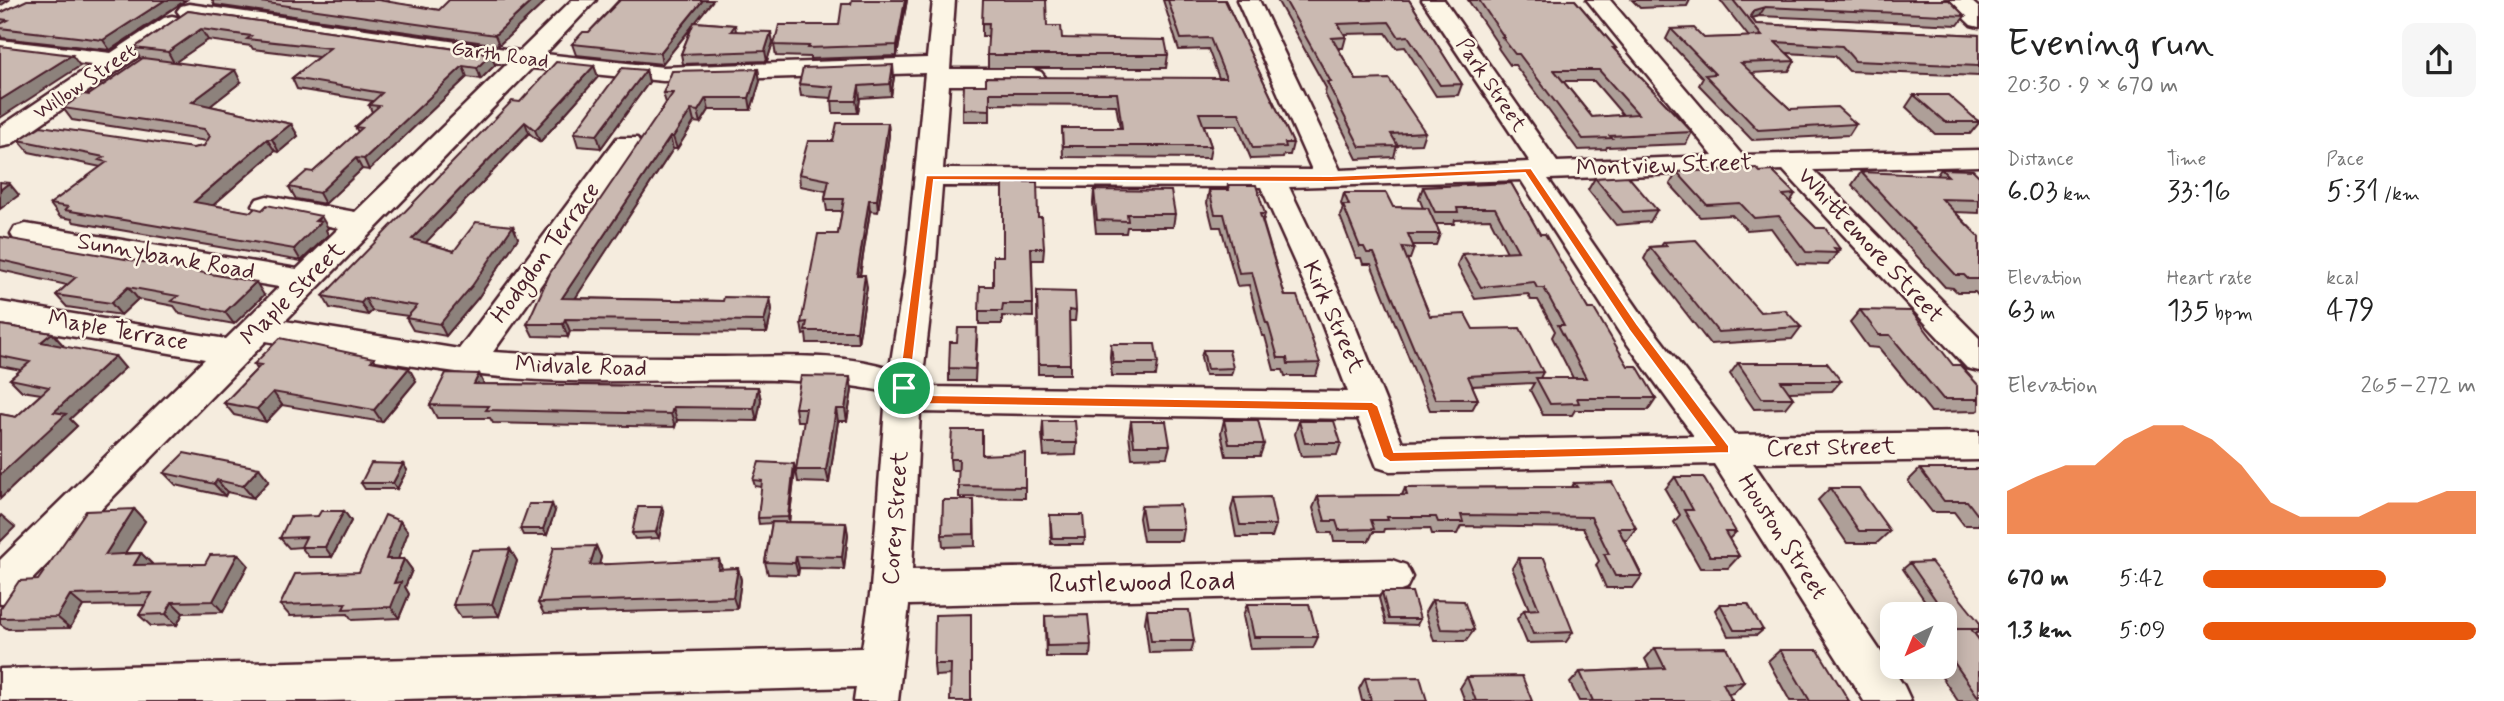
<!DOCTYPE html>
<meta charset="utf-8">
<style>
:root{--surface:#fff;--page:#f6f6f6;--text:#222;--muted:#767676;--accent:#ea580c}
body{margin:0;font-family:Mynerve,sans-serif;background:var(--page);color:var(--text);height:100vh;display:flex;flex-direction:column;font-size:26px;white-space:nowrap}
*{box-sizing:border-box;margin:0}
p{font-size:23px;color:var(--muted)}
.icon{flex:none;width:38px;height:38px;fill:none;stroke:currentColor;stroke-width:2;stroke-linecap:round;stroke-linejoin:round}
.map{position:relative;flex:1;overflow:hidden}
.drawer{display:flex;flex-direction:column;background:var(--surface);width:525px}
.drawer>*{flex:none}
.needle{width:46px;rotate:223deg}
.tools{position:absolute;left:1880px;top:602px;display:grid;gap:14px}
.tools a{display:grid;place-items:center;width:77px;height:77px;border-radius:14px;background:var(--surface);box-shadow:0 4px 18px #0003;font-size:35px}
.pin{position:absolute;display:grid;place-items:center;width:60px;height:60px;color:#fff;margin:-30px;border:4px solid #fff;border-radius:50%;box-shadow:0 2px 7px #0007}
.round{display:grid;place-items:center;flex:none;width:74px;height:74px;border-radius:14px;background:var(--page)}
.head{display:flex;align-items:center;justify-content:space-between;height:119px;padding:0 28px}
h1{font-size:38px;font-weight:600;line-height:52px}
.stats{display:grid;grid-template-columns:repeat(3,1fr);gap:10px;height:119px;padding:7px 28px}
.stats div{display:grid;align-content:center}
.stats b{font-size:30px;font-weight:600}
.stats small{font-size:19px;font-weight:400}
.stats p{font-size:19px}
.chart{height:196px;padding:14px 28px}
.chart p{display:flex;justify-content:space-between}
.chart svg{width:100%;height:126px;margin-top:7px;fill:var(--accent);opacity:.7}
ul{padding:0 28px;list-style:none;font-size:23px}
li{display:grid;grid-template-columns:112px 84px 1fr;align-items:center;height:52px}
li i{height:18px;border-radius:9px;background:var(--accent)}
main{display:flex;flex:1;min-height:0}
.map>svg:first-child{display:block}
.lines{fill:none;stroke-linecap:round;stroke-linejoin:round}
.minor-casing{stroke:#4a1f2b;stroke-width:5}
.minor{fill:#fcf5e5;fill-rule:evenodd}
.wall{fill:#ae9f98;stroke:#4a1f2b;stroke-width:2;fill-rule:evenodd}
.shaded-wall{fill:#8d827c;stroke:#4a1f2b;stroke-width:2}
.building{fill:#cab9b1;stroke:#4a1f2b;stroke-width:2;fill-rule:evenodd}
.route{fill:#ea580c;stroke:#fff;stroke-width:2;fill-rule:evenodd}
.labels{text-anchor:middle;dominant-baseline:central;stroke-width:5;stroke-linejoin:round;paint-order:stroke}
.far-street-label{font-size:21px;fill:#4a1f2b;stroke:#fcf5e5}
.street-label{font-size:24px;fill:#4a1f2b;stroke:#fcf5e5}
.near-street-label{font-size:28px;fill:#4a1f2b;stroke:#fcf5e5}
</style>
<main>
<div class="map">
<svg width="1979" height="701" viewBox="0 0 1979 701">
<rect width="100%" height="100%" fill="#f5ecde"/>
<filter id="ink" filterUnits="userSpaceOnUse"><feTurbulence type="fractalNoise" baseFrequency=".0143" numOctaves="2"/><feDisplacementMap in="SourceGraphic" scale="14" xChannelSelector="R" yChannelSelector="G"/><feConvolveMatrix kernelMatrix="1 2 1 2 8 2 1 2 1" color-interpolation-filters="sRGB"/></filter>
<g filter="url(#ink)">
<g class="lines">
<defs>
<path id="minor" d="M572 0H596L545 54 663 67 927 58 933 0H955L950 69H1032L1041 72 1045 77 1041 82 1032 85H949L943 169 1312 170 1237 0H1259L1340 170 1530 162 1422 0H1444L1557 162 1713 156 1587 0H1610L1742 155 1979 150V166L1813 170 1979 338V371L1967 368 1783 170 1548 179 1645 319 1734 435 1979 432V460L1753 463 1904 686 1911 701H1864L1714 464 1390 471 1377 467 1358 419 920 412 912 570 1392 560 1406 565 1412 577 1406 589 1392 594 909 605 898 701H854L856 687 325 701H0V669L862 648 871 588 886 395 877 390C777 372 671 383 570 381 467 379 367 358 266 341L14 598 0 604V560L205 359 0 324V302L226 339 279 287 26 244 15 241 11 234 15 227 26 224 297 269 339 228 257 211 253 205 257 199 267 196 355 212 507 64 189 18 181 16 177 11 181 6 189 4 520 51ZM532 68 663 81 925 73 905 273 890 368C838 352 778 357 724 357 647 357 570 357 493 352L641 144 637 138H617L459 349 285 321ZM1521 180 1621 335 1694 436 1402 442 1353 321 1289 187ZM942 186 1261 187 1321 321 1348 392 928 387 922 383 935 273Z
M1945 0H1970L1979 8V27L1971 25Z
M172 16 180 18 184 23 180 28 10 145 0 147V127L92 65 0 54V40L111 53 164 18Z"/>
</defs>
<use href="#minor" class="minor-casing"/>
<use href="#minor" class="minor"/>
</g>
<path class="wall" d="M186 0 110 50 2 38 0 35V13Z
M212 0H389L387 2 439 10 547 0 499 45 215 5Z
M619 0H713L695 22 735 25 736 31 773 42 767 61 683 64 681 54 692 27 662 64 576 55 572 44 589 32Z
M907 0 897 56 810 59V57L776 56 774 45 839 25Z
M1163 0H1225L1293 143 1290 155H1284L1283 158 1251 159 1237 125H1204L1211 146 1209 158 1063 157 1062 128H1120L1116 105 990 104V121H963V109L986 85 1219 78 1208 49 1179 50Z
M1277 0H1409L1462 84 1458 95 1436 96 1405 47 1396 48 1386 33 1344 34 1346 37 1343 48H1338L1356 80 1425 132 1421 144 1397 145 1394 157 1357 159 1325 94 1326 88Z
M1468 0H1575L1616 48 1615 50 1692 132 1686 144 1607 147 1606 149 1578 150 1515 65H1510L1498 48 1499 46ZM1563 81H1594L1623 115 1592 117Z
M1632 0H1690L1687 6 1640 8Z
M1720 0H1949L1965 16 1958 25 1759 16 1752 18 1756 24 1979 35V76L1849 71 1835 56 1787 53 1795 61 1789 71 1751 73 1790 109 1856 124 1849 135 1752 140 1699 85 1703 78 1666 39 1671 29 1704 38 1749 37Z
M188 11 491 54 495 65 481 79 467 77 369 170 362 169 325 204 296 199 289 187 313 172 358 132 355 127 372 112 369 105 372 101 297 89 292 78 318 57 253 49 251 46 208 40 175 62 241 82 210 106 291 124 298 136 279 152 275 151 213 205 328 228 326 230 328 235 301 261 74 222 72 219 60 217 50 204 101 167 29 152 19 140 193 148 204 146 207 141 72 120 63 108 89 95 142 59 140 58 134 48Z
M982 23 1047 26 1062 38 1168 55 1166 68H988V36H982Z
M594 66 598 77 540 142 529 133 425 243 454 251 513 226 518 238 478 298 446 336 413 330 406 318 408 316 372 311 368 315 330 308 323 296 520 102Z
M758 69 760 81 751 110H709L701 123 694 122 677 149H673L575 298 723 301 770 298 772 310 767 333 570 331 568 337 533 336 527 324 666 103 663 93Z
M646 70 649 82 601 148 578 146 574 133Z
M894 77 891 96 860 98 858 113H833L832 98 801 96 799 84Z
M1914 95 1979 121V123L1970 134H1935L1906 107Z
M888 123 889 135 878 212 870 211 860 275 867 287 858 343H807L806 334 803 335 801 323 838 234 842 211H827L825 199 826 191 800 186 799 174 833 141Z
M1941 169 1979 176V213L1955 212 1979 237V297L1975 292H1957L1953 288 1945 287 1852 185 1861 172 1936 176Z
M1677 172H1760L1795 194 1790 202 1816 228 1840 249 1828 265 1797 264 1771 228 1747 230 1732 215 1700 217 1670 184Z
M1595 178 1657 210 1650 222 1616 225 1588 190Z
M1511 183 1540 234 1588 309 1628 366 1656 398 1648 410H1575L1572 415H1543L1530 390 1534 383 1472 386 1478 399 1472 410H1430L1371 264H1363L1361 258H1356L1340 216 1343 208 1341 204 1344 193 1393 207 1423 208 1419 198 1423 187ZM1490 219 1507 252 1462 254 1457 265 1475 299 1528 294 1531 300H1538L1555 331 1552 337 1573 378H1540L1543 372 1473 329 1430 316 1407 259H1410L1414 248 1413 245H1436L1440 234 1436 224H1454L1455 220Z
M1228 185 1265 214 1263 222 1285 296 1320 363 1316 376H1285L1283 370H1274L1265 336H1262L1249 285 1237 286 1221 227H1213L1207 203 1209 190H1227Z
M1094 190 1175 214 1173 227H1127L1126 233H1096L1093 203Z
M1038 217 1044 248 1043 260H1032L1033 317 1002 316V324H979V311L993 286 1003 256Z
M0 237 264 295 234 324 180 314 174 306 138 299 121 315 67 307 56 295 67 285 0 270Z
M1664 242 1760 312 1801 327 1792 339 1710 344 1644 259 1650 247 1661 246Z
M1037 291 1076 311 1075 321H1069L1070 364V374H1038Z
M1860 310 1953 365 1979 386V410L1977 411 1931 412 1879 348 1868 347 1850 322Z
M0 325 52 333 63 345 62 346 125 368 70 419 77 426 0 499V414L16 417 41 394 22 391 10 379 21 370 0 366Z
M977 340 975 381H949V368Z
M1111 344 1158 363 1156 376H1112L1110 357Z
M1203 350 1233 368 1231 375H1205L1201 357Z
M374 358 376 362 416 381 382 422 282 405 266 422 234 415 224 403 257 369 254 364Z
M1738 363 1841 381 1832 391 1789 392 1793 398 1785 408 1754 409 1730 374Z
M479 374 484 384 758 387 761 400 757 421 677 420 675 427 493 423 490 418H437L430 405Z
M852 390 847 421H838L829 483 798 482 796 470 804 421H797L795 408Z
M1224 420 1264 444 1260 456H1226L1221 433Z
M1043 421 1077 443 1076 455 1044 456 1042 434Z
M1131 421 1170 445 1167 457 1132 458 1129 434Z
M1299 421 1341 443 1337 455 1301 456 1295 434Z
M982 455 1025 487V498L959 497V470H951L950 459Z
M403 464 407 470 397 489H365L361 483Z
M794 464 795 471 789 522 846 523 848 535 844 569 799 568 798 575 768 574 765 562 772 523 759 524 758 518 762 487 755 486 753 480Z
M259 468 269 481 253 498 227 492 225 496 176 485 164 473Z
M1920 469H1979V525H1964L1954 512H1932L1908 481Z
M1675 477 1736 532 1729 539 1739 556 1728 568H1700L1674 522 1680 515 1665 489Z
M1574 483 1636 528 1627 540H1624L1642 576 1633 588H1606L1596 565 1599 561 1583 528 1461 526 1457 534H1432L1430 528 1384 529 1383 532H1373L1369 541H1334L1332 533H1320L1313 508 1318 496 1402 495 1405 488 1572 487Z
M1830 488 1890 531 1877 543H1847L1818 500Z
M1234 498 1276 525 1272 537H1236L1231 510Z
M974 500 975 546 943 547 942 535Z
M1141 506 1184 529 1182 541H1143L1139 518Z
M134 509 145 521 124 553H141L152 564V565L205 564 238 554 248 565 223 612 183 613 177 625 151 626 139 615 145 605 83 606 70 628 8 629 0 624V609Z
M344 511 351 521 332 557H309L301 547 289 548 280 538 318 516Z
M555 511 547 535H523L520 529Z
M664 513 659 538 635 539 632 533Z
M1050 515 1085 538 1084 544H1051Z
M400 521 408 532 398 559H404L412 570 405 587 409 594 399 618 352 620 348 614 290 616 280 605 359 572Z
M596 546 601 557 599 564 723 569 738 568 741 580 737 609 544 614 538 603Z
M510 549 517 561 499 616 461 617 453 605Z
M1518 558 1573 632 1566 642 1527 643 1517 619 1524 610 1529 609 1512 568Z
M1910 563 1979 629V632L1975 634 1979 640V701H1958L1935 667H1944V614H1934L1903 569Z
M1382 592 1420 619 1417 625 1386 624 1379 598Z
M1432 600 1474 630 1466 641H1434L1425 612Z
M1247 604 1318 637 1313 648 1250 649 1243 616Z
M1720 604 1763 630 1757 635 1728 636 1715 610Z
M1147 610 1194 641 1191 652 1149 653 1145 622Z
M971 614 951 675 935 676 934 664Z
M1045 616 1091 645 1090 657H1046L1045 627Z
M1655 648 1744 682 1733 693 1728 694 1732 701H1579L1570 683 1580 672 1650 669 1645 659Z
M1780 650 1849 701H1790L1768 661Z
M1467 677 1532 701H1465L1460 688Z
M1365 678 1427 701H1362L1359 689Z"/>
<path class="shaded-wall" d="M0 0H9L0 6Z
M165 0H186L110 50 103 40Z
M533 0H547L499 45 495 35Z
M703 0H713L662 64 660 53Z
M905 0H907L897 56V45Z
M1765 7 1759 16 1749 19 1754 10Z
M201 29 208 40 174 63 168 52Z
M771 32 773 42 767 61 765 51Z
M491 54 495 65 481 79 477 68Z
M72 55 80 66 0 118V100Z
M893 65 894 77 891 96 890 84Z
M463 66 467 77 369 170 364 159Z
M594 66 598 77 540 142 535 130Z
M758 69 760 81 751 110 749 98Z
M235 70 241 82 200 114 192 102Z
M646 70 649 82 601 148 597 135Z
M859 86 860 98 858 113 856 101Z
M706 98 709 110 701 123 698 111Z
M691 110 694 122 677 149 673 137Z
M525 122 529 133 418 251 412 239Z
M888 123 889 135 878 212 877 200Z
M291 124 298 136 279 152 272 139Z
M670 137 673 149 567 311 562 298Z
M267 139 275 151 202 215 194 202Z
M356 158 362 169 325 204 319 193Z
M9 183 19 195 0 209V190Z
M869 200 870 211 858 287 857 275Z
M321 216 328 228 326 230 328 235 301 261 294 249Z
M513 226 518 238 478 298 446 336 440 324Z
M865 275 867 287 858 343 857 331Z
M256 282 264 295 234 324 225 312Z
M128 287 138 299 121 315 111 303Z
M365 298 372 311 368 315 361 303Z
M770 298 772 310 767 333 764 321Z
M565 319 570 331 568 337 563 324Z
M52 333 63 345 52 354 41 342Z
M115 356 125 368 70 419 77 426 0 499V475L54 412Z
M409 368 416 381 382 422 374 410Z
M479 374 485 386 474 384Z
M850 377 852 390 847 421 845 409Z
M758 387 761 400 757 421 754 408Z
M273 392 282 405 266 422 257 409Z
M673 407 677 420 675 427 671 414Z
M836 409 838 421 829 483 826 470Z
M403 464 407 470 397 489 393 483Z
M794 464 795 471 789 523 788 517Z
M259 468 269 481 253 498 243 486Z
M217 480 227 492 225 496 214 484Z
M552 504 555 511 547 535 543 529Z
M662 507 664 513 659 538 656 532Z
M134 509 145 521 117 566 105 555Z
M344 511 351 521 332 557 325 547Z
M1 515 15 527 0 542V516Z
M400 521 408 532 394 570 386 559Z
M846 523 848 535 844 569 842 557Z
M596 546 601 557 596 577 590 565Z
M510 549 517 561 499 616 492 604Z
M141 553 152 564 145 577 134 565Z
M238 554 248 565 223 612 213 601Z
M796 556 799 568 798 575 795 563Z
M404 559 412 570 405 587 409 594 399 618 391 607 394 583Z
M719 559 723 571 718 569Z
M738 568 741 580 737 609 733 597Z
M70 595 83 606 70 628 57 617Z
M172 602 183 613 177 625 166 614Z"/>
<path class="building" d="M27 0H165L103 40 0 28V24L8 20 0 19V13Z
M246 0H378L439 10 449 0H533L495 35Z
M620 0H703L660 53 572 44 583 32H589Z
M852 0H905L897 45 808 48 809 46 774 45 779 25H839L842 4H851Z
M983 0H1046L1047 26H1061L1062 38 1165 40 1168 55H987L989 23H982Z
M1168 0H1225L1293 143H1285L1286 147 1253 148 1239 113H1199L1211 146H1063L1062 128H1122L1117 93H990V110L963 109 964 85H986V77L1226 78 1210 38 1181 39Z
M1285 0H1409L1462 84 1440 85 1408 36 1399 37 1389 22 1338 24 1346 37 1332 38 1356 80 1389 79 1425 132 1391 134 1398 146 1360 147 1327 82H1331Z
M1479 0H1575L1616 48H1613L1692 132 1610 136 1612 138 1583 139 1519 54H1515L1502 37H1504ZM1554 70H1599L1638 114 1592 117Z
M1733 0H1949L1965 16 1765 7 1754 10 1750 16 1756 24 1979 35V66L1855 61 1842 46 1775 42 1795 61 1741 63 1790 109 1837 107 1856 124 1758 130 1705 75 1715 74 1671 29 1694 28 1704 38 1762 36Z
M188 11 491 54 477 68 463 66 364 159 356 158 319 193 289 187 307 171 313 172 362 128 355 127 379 106 369 105 382 93 292 78 330 48 247 39 251 36 201 29 168 52 134 48Z
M694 22 735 25 731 31 771 32 765 51 681 54Z
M0 46 72 55 0 100Z
M143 58 235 70 192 102 291 124 272 139H267L194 202 251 212 255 208 262 210 267 205 321 216 315 221 321 222 294 249 65 210 68 207 50 204 107 162 99 160 104 157 19 140 41 126 193 148 204 146 210 136 204 129 63 108 83 94 89 95Z
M556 62 594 66 535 130 525 122 412 239 454 251 476 222 513 226 472 286 440 324 406 318 417 306 365 298 361 303 323 296 512 101 520 102Z
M893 65 890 84 859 86 856 101H831L834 87 799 84 803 68Z
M622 68 646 70 597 135 574 133Z
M758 69 749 98H706L698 111 691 110 673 137H670L562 298 723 301 724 297 770 298 764 321 565 319 563 324H527L550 273 673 93H663L672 71Z
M1914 95H1948L1979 122H1945Z
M837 123H888L877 200H869L857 275H865L857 331H805L807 322 801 323 818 234H838L844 199H825L829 180 799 174 808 141H833Z
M1756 168 1760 172 1772 171 1795 194 1783 195 1816 228H1825L1840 249 1834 248 1837 253 1806 252 1779 216 1754 218 1740 203 1707 205 1677 172Z
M1941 169 1973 170 1979 176V200L1942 199 1979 237V279H1968L1964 275H1956L1861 172 1948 176Z
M1628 176 1657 210 1623 212 1595 178Z
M0 182 9 183 0 190Z
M1003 182H1037L1038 217H1042L1044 248H1031L1033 304H1003L1002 311H979L980 286H993V256H1003Z
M1511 183 1540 234H1545L1588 309H1594L1628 366H1637L1656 398H1577L1579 403 1550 404 1536 378H1586L1558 325H1564L1544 288H1537L1534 282 1481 287 1462 254 1518 251 1495 208H1457L1458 212H1435L1423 187Z
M1228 185H1256L1265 214H1260L1285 296H1297L1320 363 1288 364 1287 358H1278L1268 323H1266L1252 272 1239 273 1224 214H1215L1209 190H1229Z
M1094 190 1171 191 1175 214H1127L1128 221 1097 220Z
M1344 193H1386L1393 207 1428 208 1440 234H1408L1414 248 1402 247 1430 316 1465 314 1473 329 1520 328 1543 372 1468 376 1478 399H1435L1374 253H1367L1364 247H1360L1343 205H1349Z
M0 237 256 282 225 312 171 301 178 296 128 287 111 303 56 295 76 277 0 260Z
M1696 240 1760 312 1785 310 1801 327 1718 332 1650 247 1667 246 1664 242Z
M1037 291 1075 292 1076 311 1069 310 1070 364H1039Z
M1860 310 1911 311 1953 365H1960L1979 386V399H1943L1890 335H1879Z
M0 325 52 333 41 342 115 356 54 412 66 414 0 475V414L16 417 49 387 10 379 30 362 0 356Z
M958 328H977L975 369 949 368 950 342H957Z
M280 338 374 358 371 361 409 368 374 410 273 392 257 409 224 403 261 365 254 364Z
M1111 344H1155L1158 363H1113Z
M1203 350H1229L1233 368 1207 369Z
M1738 363H1827L1841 381H1781L1793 398H1762Z
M446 373 479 374 474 384 758 387 754 408 673 407 671 414 486 410 489 406 430 405Z
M801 376 850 377 845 409H836L826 470H796L806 408H795Z
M1224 420H1258L1264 444H1229Z
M1043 421H1075L1077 443H1044Z
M1131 421H1166L1170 445H1134Z
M1299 421H1334L1341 443H1305Z
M952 430H982V455L1025 453V487L958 486 959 459H950Z
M184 453 259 468 243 486 217 480 214 484 164 473Z
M759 462 794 464 788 517 758 518 762 481 753 480Z
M371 463 403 464 393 483H361Z
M1920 469H1979V514H1977L1967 501H1944Z
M1675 477H1703L1736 532H1725L1739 556H1710L1684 510H1693Z
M1612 482 1636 528H1618L1642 576H1615L1604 554H1609L1591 517 1461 515 1463 522H1438L1436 517H1387L1388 520H1371L1374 529 1339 530 1336 521H1325L1318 496 1407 495 1405 488 1577 487 1574 483Z
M1830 488H1859L1890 531H1859Z
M1270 497 1276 525H1240L1234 498Z
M943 500H974V534L942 535Z
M529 504H552L543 529H520Z
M1180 505 1184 529H1145L1141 506Z
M638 507H662L656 532 632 533Z
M134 509 105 555 141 553 134 565 205 564 210 555 238 554 213 601 172 602 166 614 139 615 152 593 70 595 57 617 0 618V609L19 581 38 580 86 511Z
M321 511H344L325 547H301L306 537 280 538 290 517 318 516Z
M385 515 400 521 386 559H404L394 583 401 582 391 607 343 609 346 603 280 605 295 574 359 572Z
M1050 515H1083L1085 538H1052Z
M772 522 846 523 842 557 796 556 795 563 765 562Z
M596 546 590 565 719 559 718 569 738 568 733 597 538 603 554 547Z
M510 549 492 604 453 605 472 550Z
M1518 558H1544L1573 632 1533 634 1524 610 1539 609Z
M1931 562 1979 622V629H1956L1910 563Z
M1382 592H1412L1420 619H1389Z
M1432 600 1464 601 1474 630 1441 629Z
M1247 604H1309L1318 637H1254Z
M1720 604H1748L1763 630H1734Z
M1147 610H1189L1194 641H1151Z
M971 614V701H950L951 664H934L935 615Z
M1088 615 1091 645 1047 646 1045 616Z
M1944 629H1971L1979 640V698L1944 648Z
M1726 647 1744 682 1723 683 1732 701H1593L1580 672 1665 668 1655 648Z
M1780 650H1818L1849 701H1810Z
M1522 676 1532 701H1476L1467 677Z
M1420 677 1427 701H1371L1365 678Z"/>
</g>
<path class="route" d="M1531 168 1637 324 1729 446V453L1390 462 1383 457 1367 411 923 404 898 388 926 175 1331 176ZM1525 173 1629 330 1714 445 1394 452 1378 406 1372 402 925 395 910 386 934 180 1331 182Z"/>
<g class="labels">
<g class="far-street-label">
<text transform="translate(500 55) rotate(8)">Garth Road</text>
<text transform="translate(85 82) rotate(-34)">Willow Street</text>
<text transform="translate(1491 85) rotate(56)">Park Street</text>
</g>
<g class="street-label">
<text transform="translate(1664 166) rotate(-2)">Montview Street</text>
<text transform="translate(1870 246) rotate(47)">Whittemore Street</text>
<text transform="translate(546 253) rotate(-54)">Hodgdon Terrace</text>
<text transform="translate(166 257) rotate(10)">Sunnybank Road</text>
<text transform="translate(293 294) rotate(-45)">Maple Street</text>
<text transform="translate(1333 317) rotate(66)">Kirk Street</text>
<text transform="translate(118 331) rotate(10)">Maple Terrace</text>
<text transform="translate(581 367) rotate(2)">Midvale Road</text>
<text transform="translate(1831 448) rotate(-1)">Crest Street</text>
<text transform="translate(896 518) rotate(-86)">Corey Street</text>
<text transform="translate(1782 537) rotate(57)">Houston Street</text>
</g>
<g class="near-street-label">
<text transform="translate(1142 583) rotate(-1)">Rustlewood Road</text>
</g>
</g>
</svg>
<div class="tools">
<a><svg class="needle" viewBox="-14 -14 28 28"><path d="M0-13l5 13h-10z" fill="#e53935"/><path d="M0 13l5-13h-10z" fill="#767676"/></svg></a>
</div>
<div class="pin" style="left:904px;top:388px;background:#1e9e55"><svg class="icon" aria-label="arrive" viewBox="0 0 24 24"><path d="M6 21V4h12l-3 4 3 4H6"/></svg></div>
</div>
<section class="drawer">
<div class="head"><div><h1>Evening run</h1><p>20:30 · 9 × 670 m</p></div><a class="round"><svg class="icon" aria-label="share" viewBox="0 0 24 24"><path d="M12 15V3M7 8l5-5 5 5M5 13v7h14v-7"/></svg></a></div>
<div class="stats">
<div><p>Distance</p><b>6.03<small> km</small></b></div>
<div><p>Time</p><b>33:16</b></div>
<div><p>Pace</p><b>5:31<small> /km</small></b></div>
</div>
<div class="stats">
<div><p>Elevation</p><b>63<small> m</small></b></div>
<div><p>Heart rate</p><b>135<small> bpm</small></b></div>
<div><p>kcal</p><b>479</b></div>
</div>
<div class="chart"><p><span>Elevation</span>265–272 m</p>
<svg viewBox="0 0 160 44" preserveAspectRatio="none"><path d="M0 44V29L10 24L20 20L30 20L40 11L50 6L60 6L70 11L80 20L90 33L100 38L110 38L120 38L130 33L140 33L150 29L160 29V44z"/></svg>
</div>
<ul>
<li><b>670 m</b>5:42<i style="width:67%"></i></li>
<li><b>1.3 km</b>5:09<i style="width:100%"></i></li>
</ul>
</section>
</main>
